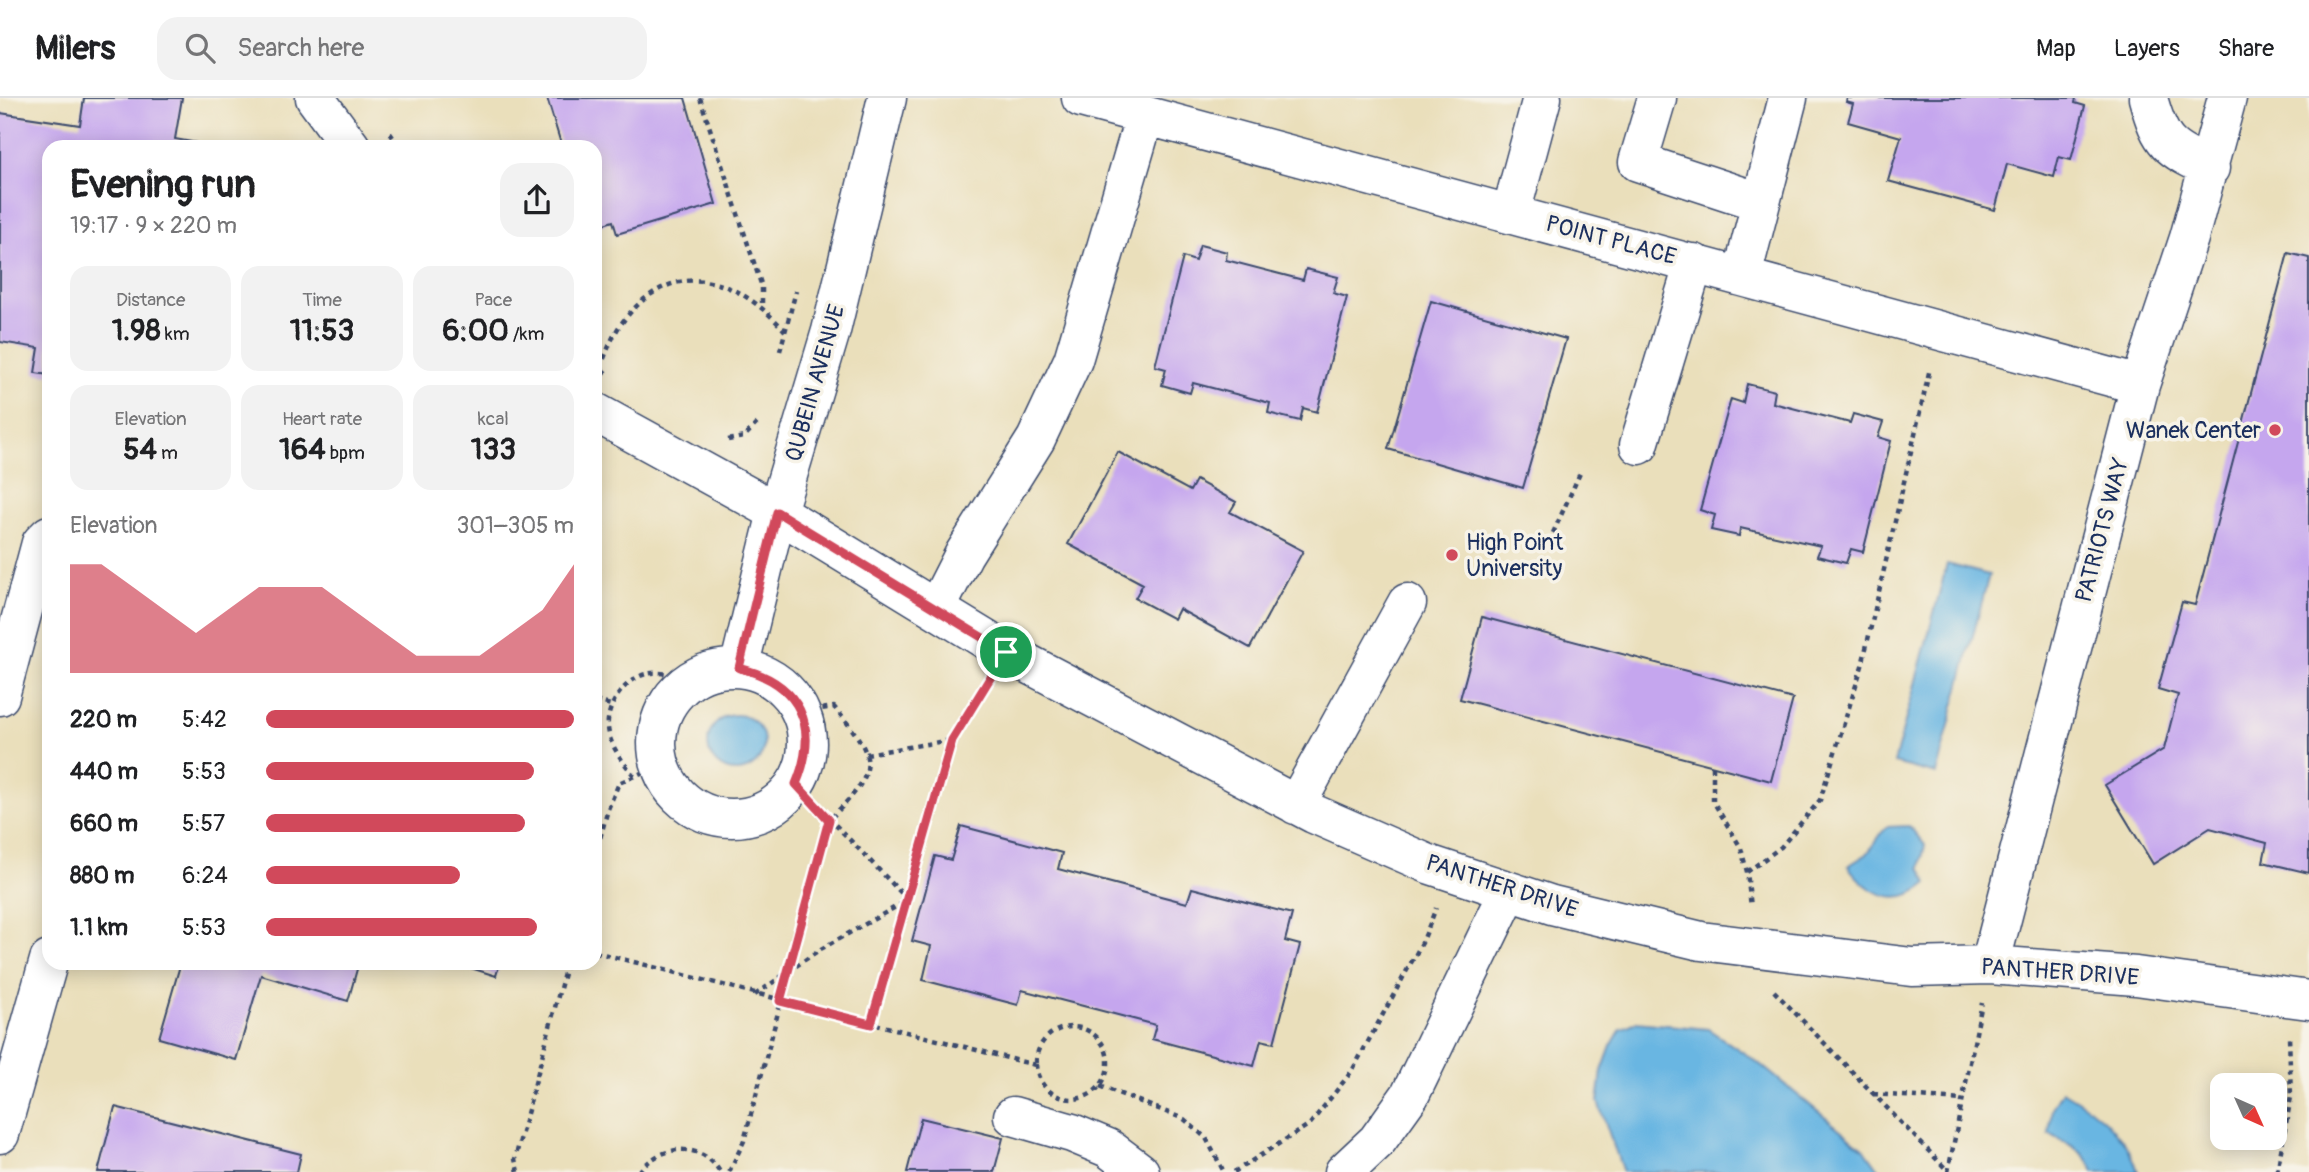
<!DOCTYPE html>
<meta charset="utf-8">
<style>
:root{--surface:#fff;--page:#f2f2f2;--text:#202124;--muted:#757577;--line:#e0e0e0;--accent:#d1495b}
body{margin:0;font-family:Pangolin,sans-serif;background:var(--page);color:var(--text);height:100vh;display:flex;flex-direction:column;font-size:26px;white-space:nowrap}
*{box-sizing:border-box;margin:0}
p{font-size:23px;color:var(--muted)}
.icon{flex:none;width:38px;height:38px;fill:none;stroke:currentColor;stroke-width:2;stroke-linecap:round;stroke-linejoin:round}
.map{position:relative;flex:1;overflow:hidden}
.sheet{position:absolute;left:42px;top:42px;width:560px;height:830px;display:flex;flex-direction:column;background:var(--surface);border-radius:21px;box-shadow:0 4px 18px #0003}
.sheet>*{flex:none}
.needle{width:46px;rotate:135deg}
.tools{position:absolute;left:2210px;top:975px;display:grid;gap:14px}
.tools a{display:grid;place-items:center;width:77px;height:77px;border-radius:14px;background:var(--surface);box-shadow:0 4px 18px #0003;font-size:35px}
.pin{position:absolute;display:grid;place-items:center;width:60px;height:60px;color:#fff;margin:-30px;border:4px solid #fff;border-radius:50%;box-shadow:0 2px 7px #0007}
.round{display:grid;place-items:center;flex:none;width:74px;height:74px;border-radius:21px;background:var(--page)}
.overview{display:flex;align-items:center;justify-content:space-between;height:119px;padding:0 28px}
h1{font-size:38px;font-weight:800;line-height:52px}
.stats{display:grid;grid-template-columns:repeat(3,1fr);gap:10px;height:119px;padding:7px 28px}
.stats div{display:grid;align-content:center;border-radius:18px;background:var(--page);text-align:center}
.stats b{font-size:30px;font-weight:800}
.stats small{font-size:19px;font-weight:400}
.stats p{font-size:19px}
.chart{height:196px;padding:14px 28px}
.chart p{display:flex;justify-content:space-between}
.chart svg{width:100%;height:126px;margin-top:7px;fill:var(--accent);opacity:.7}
ul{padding:0 28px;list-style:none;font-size:23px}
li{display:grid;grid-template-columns:112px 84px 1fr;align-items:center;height:52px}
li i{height:18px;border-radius:9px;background:var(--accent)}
header{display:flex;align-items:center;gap:42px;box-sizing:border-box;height:98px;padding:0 35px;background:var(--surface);border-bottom:2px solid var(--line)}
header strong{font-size:33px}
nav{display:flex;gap:38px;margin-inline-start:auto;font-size:24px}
.search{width:490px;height:63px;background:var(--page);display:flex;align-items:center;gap:18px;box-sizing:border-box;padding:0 24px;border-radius:21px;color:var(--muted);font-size:26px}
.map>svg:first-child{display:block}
.water{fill:#69b6e2;stroke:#4272a0;stroke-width:2}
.building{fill:#c5a6ee}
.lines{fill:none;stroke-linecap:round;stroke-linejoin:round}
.minor-casing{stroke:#3a496c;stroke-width:41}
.path{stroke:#3a496c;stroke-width:4.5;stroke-dasharray:5 5;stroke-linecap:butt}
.minor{stroke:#fff;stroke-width:38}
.route-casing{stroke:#fff;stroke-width:14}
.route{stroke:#d1495b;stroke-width:9}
.poi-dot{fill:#d1495b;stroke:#f7f3e8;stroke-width:2.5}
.labels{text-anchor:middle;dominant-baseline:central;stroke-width:7;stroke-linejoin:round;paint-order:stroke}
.street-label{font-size:23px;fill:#1b2f5e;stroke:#f7f3e8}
.poi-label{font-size:23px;fill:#1b2f5e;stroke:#f7f3e8;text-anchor:end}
</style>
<header>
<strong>Milers</strong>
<div class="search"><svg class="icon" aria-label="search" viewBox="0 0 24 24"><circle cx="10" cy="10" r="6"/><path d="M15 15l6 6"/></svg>Search here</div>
<nav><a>Map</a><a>Layers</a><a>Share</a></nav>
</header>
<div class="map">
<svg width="2309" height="1074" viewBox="0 0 2309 1074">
<rect width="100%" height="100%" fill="#f7f3e8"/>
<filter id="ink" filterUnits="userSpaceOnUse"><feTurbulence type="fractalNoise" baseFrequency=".0143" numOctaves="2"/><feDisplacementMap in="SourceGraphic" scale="14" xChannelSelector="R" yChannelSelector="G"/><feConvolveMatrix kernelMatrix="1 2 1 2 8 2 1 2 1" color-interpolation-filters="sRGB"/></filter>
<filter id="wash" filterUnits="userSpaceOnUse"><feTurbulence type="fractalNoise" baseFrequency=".00686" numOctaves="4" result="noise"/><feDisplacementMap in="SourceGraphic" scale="28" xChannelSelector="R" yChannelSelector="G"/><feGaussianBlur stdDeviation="1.57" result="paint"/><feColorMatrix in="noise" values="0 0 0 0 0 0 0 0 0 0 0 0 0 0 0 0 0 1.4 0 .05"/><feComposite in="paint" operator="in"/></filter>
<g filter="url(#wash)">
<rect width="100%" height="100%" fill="#eadfbb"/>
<path class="water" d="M1947 466 1989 477 1936 676 1894 665Z
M708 645a28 28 0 1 1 56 0a28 28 0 1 1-56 0Z
M1909 728 1925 747 1920 769 1928 785C1898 811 1869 797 1848 768L1867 756 1886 729Z
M1636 924 1708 931 1756 963 1865 1052 1881 1074H1623L1598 1004 1602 973 1611 948 1621 931Z
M2062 993C2094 1011 2129 1037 2138 1074H2094C2088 1054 2066 1044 2049 1036L2052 1010Z"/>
<g id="blocks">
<path class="building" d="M84 0H182L175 41 219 49H49V277L35 275 39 250 0 244V15L80 27Z
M547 0H685L716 106 617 136 613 123 595 129V49H562Z
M1847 0H2076L2075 5 2085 8 2071 62 2059 59 2054 79 2007 66 1995 112 1888 83 1901 39 1848 24 1853 6 1846 4Z
M1200 147 1227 154 1226 162 1303 182 1306 171 1338 179 1333 195 1347 199 1317 314 1303 310 1300 323 1268 315 1270 305 1193 285 1190 295 1162 287 1166 271 1155 268 1183 159 1195 163Z
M2288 155 2309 160V775L2263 764 2267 745 2210 730 2153 766 2105 687 2164 651 2178 597 2158 591 2182 504 2195 507Z
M1431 203 1566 241 1523 390 1388 351Z
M1747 286 1775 293 1773 305 1850 325 1853 316 1883 324 1878 339 1891 343 1863 454 1851 451 1846 465 1817 458 1821 448 1740 430 1739 438 1711 432 1715 417 1700 412 1731 301 1743 305Z
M1118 354 1190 393 1196 382 1236 404 1230 414 1303 453 1250 550 1179 511 1174 521 1135 500 1143 486 1068 446Z
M1482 519 1793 601 1771 683 1460 601Z
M961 728 1062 755 1058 771 1187 805 1192 790 1292 816 1285 843 1300 847 1274 945 1261 942 1254 968 1152 941 1156 927 1022 892 1018 907 923 882 931 848 912 843 935 758 951 762Z
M181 864H359L348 903 261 877 236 962 159 940Z
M452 864H500L496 878Z
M115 1009 301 1056 297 1074H98Z
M921 1020 1003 1040 994 1074H907Z"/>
</g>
</g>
<g filter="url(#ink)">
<use href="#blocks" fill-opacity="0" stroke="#3a496c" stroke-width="2"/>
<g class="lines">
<defs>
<path id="minor" d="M315 0 351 49
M1081 0 2140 287
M1657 0 1638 64 1760 104
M2148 0C2161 47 2168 50 2210 70
M1511 115 1542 0
M1742 178 1788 0
M595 314 777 414 1006 554 1314 716 1431 767 1552 807 1701 843 1912 869 1990 867 2136 878 2309 902
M1639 347 1694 165
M936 511 964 456 1036 341 1073 262 1145 17
M657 645a75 75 0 1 1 150 0a75 75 0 1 1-150 0Z
M739 570 777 414 831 233 887 0
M0 598 41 445 49 437
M1296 707 1407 505
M1990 867 2140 287 2189 140 2227 0
M1013 1018 1072 1035 1108 1050 1140 1074
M0 1036 49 862
M1344 1074 1377 1043 1410 997 1509 793"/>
</defs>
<use href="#minor" class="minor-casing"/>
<path class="path" d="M700 0 762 189V208
M390 35 400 49
M780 253 796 193
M595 266 606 275
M600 270C606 256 612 238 621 226 671 158 736 177 785 233
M728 342 744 339 760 322
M1553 435 1581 373
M595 603 611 607
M866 656 951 642
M1713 668V703L1741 750 1747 774 1751 809
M634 678C623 663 610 649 608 630 605 604 632 572 658 575 669 575 681 580 691 582
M595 759 608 711 619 685 659 667
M1747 774 1781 749 1820 702 1862 568 1930 270
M595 854 1035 967
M1774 893 1949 1074
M755 897 819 852 908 802 796 686
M871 926 952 642 985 587
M1036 965a36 36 0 1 1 72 0a36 36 0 1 1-72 0Z
M1100 988 1184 1021 1206 1040 1224 1074
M1873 996 1963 1002
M518 1074 515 1061 567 864
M639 1074C659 1047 701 1042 720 1074
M729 1074 744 1043 829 722C879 672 880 663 834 609L801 614
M1234 1074 1310 1026 1352 973 1423 843 1436 810
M1948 1074 1982 905
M2277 1074 2291 999 2289 938"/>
<use href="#minor" class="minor"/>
</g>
</g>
<g class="lines" filter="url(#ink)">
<defs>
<path id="route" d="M777 414 1006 554 952 642 871 926 780 903 829 722 796 686C820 629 801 585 739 570Z"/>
</defs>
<use href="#route" class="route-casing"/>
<use href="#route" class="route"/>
</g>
<g class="poi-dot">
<circle cx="2275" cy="332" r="7"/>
<circle cx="1452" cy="457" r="7"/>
</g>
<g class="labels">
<g class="street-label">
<text transform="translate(1611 142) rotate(15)">POINT PLACE</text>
<text transform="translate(815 285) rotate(-74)">QUBEIN AVENUE</text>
<text transform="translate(2102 432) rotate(-75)">PATRIOTS WAY</text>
<text transform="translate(1502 788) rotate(18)">PANTHER DRIVE</text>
<text transform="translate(2060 874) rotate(4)">PANTHER DRIVE</text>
</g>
<g class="poi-label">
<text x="2261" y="332">Wanek Center</text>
<text x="1466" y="444" text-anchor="start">High Point<tspan x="1466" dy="26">University</tspan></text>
</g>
</g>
</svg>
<div class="tools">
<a><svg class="needle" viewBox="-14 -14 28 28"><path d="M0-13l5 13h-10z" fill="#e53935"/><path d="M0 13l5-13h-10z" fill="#757577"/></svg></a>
</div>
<div class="pin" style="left:1006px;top:554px;background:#1e9e55"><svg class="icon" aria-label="arrive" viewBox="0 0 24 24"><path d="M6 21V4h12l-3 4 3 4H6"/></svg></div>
<section class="sheet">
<div class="overview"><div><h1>Evening run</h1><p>19:17 · 9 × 220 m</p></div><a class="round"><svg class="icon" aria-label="share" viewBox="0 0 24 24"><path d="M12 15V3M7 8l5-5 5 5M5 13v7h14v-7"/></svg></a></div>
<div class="stats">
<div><p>Distance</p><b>1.98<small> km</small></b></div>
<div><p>Time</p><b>11:53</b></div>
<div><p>Pace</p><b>6:00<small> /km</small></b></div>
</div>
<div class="stats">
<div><p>Elevation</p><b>54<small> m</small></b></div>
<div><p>Heart rate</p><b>164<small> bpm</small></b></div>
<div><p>kcal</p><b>133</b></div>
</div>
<div class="chart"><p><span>Elevation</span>301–305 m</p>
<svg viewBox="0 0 160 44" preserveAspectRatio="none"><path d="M0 44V6L10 6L20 14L30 22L40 30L50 22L60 14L70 14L80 14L90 22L100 30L110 38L120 38L130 38L140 30L150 22L160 6V44z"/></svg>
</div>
<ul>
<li><b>220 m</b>5:42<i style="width:100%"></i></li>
<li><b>440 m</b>5:53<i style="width:87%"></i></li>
<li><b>660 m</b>5:57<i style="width:84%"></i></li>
<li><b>880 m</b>6:24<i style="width:63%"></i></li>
<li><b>1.1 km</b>5:53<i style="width:88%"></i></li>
</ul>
</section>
</div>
